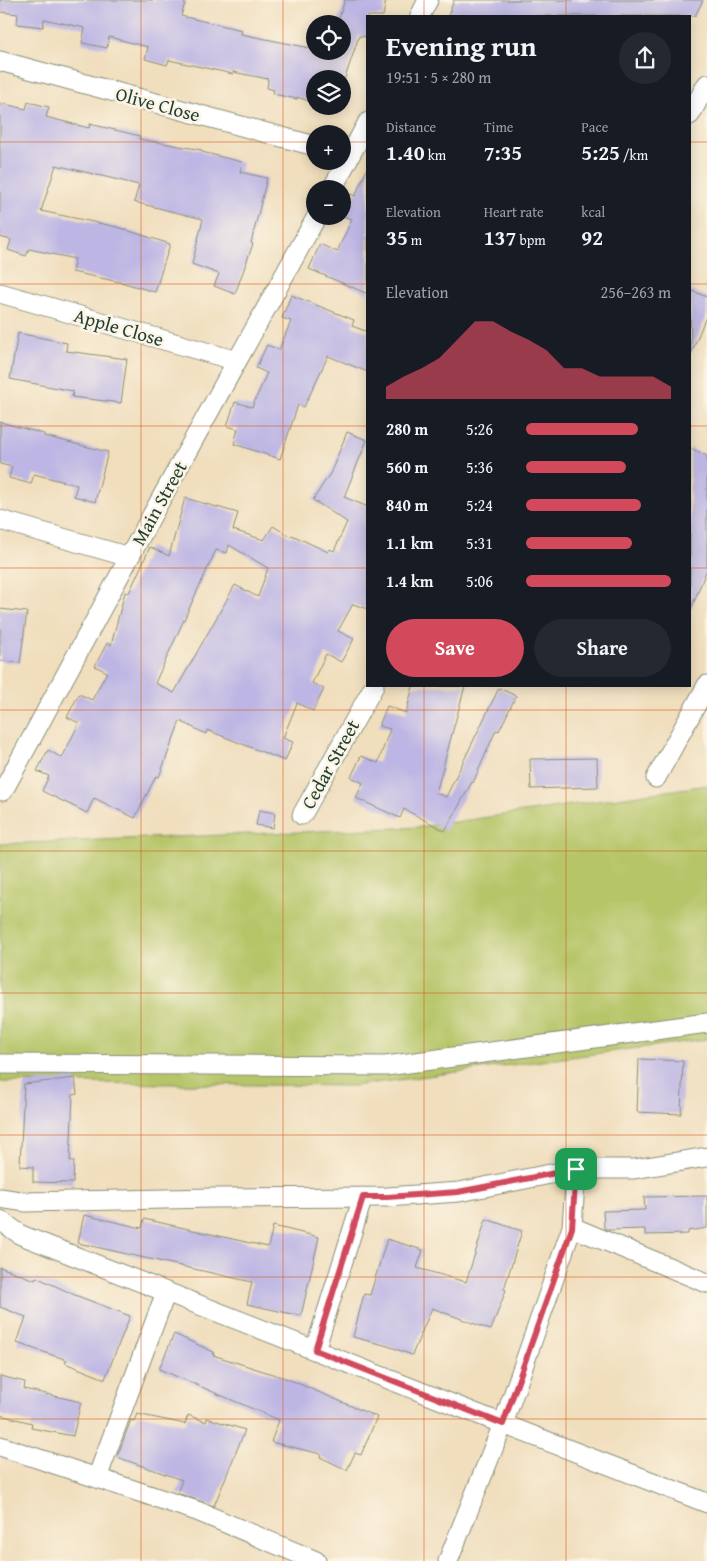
<!DOCTYPE html>
<meta charset="utf-8">
<style>
:root{--surface:#171b24;--page:#242831;--text:#f1f3f6;--muted:#9ea1a6;--accent:#d1495b}
body{margin:0;font-family:"Gentium Book Plus",serif;background:var(--page);color:var(--text);height:100vh;display:flex;flex-direction:column;font-size:19px;white-space:nowrap}
*{box-sizing:border-box;margin:0}
p{font-size:16px;color:var(--muted)}
.icon{flex:none;width:28px;height:28px;fill:none;stroke:currentColor;stroke-width:2;stroke-linecap:round;stroke-linejoin:round}
.map{position:relative;flex:1;overflow:hidden}
.drawer{position:absolute;left:366px;top:15px;width:325px;height:672px;display:flex;flex-direction:column;background:var(--surface);border-radius:0px;box-shadow:0 2px 12px #0003}
.drawer>*{flex:none}
.controls{position:absolute;left:306px;top:15px;display:grid;gap:10px}
.controls a{display:grid;place-items:center;width:45px;height:45px;border-radius:50%;background:var(--surface);box-shadow:0 2px 12px #0003;font-size:25px}
.pin{position:absolute;display:grid;place-items:center;width:42px;height:42px;color:#fff;margin:-21px;border-radius:10px;box-shadow:0 2px 8px #0006}
.round{display:grid;place-items:center;flex:none;width:52px;height:52px;border-radius:26px;background:var(--page)}
.summary{display:flex;align-items:center;justify-content:space-between;height:85px;padding:0 20px}
h1{font-size:28px;font-weight:700;line-height:38px}
.stats{display:grid;grid-template-columns:repeat(3,1fr);gap:8px;height:85px;padding:5px 20px}
.stats div{display:grid;align-content:center}
.stats b{font-size:21px;font-weight:700}
.stats small{font-size:14px;font-weight:400}
.stats p{font-size:14px}
.chart{height:140px;padding:10px 20px}
.chart p{display:flex;justify-content:space-between}
.chart svg{width:100%;height:90px;margin-top:5px;fill:var(--accent);opacity:.7}
.primary-button{display:flex;gap:10px;margin-top:auto;padding:10px 20px}
.primary-button a{flex:1;height:58px;border-radius:30px;background:var(--accent);color:#fff;font-size:20px;font-weight:700;line-height:58px;text-align:center}
.primary-button a+a{background:var(--page);color:var(--text)}
ul{padding:0 20px;list-style:none;font-size:16px}
li{display:grid;grid-template-columns:80px 60px 1fr;align-items:center;height:38px}
li i{height:12px;border-radius:6px;background:var(--accent)}
.map>svg:first-child{display:block}
.green{fill:#b6c568;stroke:#6a814e}
.building{fill:#bdb6e4;fill-rule:evenodd}
.lines{fill:none;stroke-linecap:round;stroke-linejoin:round}
.street-casing{stroke:#888e78;stroke-width:21}
.street{stroke:#fff;stroke-width:19}
.route-casing{stroke:#fff;stroke-width:10}
.route{stroke:#d1495b;stroke-width:6}
.grid{fill:none;stroke:#d45610;stroke-width:1;stroke-opacity:0.55}
.labels{text-anchor:middle;dominant-baseline:central;stroke-width:5;stroke-linejoin:round;paint-order:stroke}
.street-label{font-size:19px;fill:#1f3d34;stroke:#fcf5e5}
</style>
<div class="map">
<svg width="707" height="1561" viewBox="0 0 707 1561">
<rect width="100%" height="100%" fill="#fcf5e5"/>
<filter id="ink" filterUnits="userSpaceOnUse"><feTurbulence type="fractalNoise" baseFrequency=".02" numOctaves="2"/><feDisplacementMap in="SourceGraphic" scale="10" xChannelSelector="R" yChannelSelector="G"/><feConvolveMatrix kernelMatrix="1 2 1 2 8 2 1 2 1" color-interpolation-filters="sRGB"/></filter>
<filter id="wash" filterUnits="userSpaceOnUse"><feTurbulence type="fractalNoise" baseFrequency=".0096" numOctaves="4" result="noise"/><feDisplacementMap in="SourceGraphic" scale="20" xChannelSelector="R" yChannelSelector="G"/><feGaussianBlur stdDeviation="1.12" result="paint"/><feColorMatrix in="noise" values="0 0 0 0 0 0 0 0 0 0 0 0 0 0 0 0 0 1.4 0 .05"/><feComposite in="paint" operator="in"/></filter>
<g filter="url(#wash)">
<rect width="100%" height="100%" fill="#f0debd"/>
<path class="green" d="M707 785V1039L352 1086 0 1082V844L421 827Z"/>
<g id="blocks">
<path class="building" d="M0 0H186L181 16 242 30 241 34 315 49V51L328 52 342 51V24H337L345 0H386L383 16H368V37L359 36 342 87V79H315V103L297 97V99L273 94 274 90 267 88 268 79 233 72V74L169 60 167 65 145 59 148 47 109 37 107 48 82 43 85 28 44 19 43 27 17 24 18 14 0 12Z
M454 0H703L695 16H448Z
M28 102 49 107 46 117 89 128 90 124 140 136 139 139 202 150V152L242 162 240 172 267 178 251 243 253 244 235 294 214 286 219 274 192 264 203 219 134 202 139 185 56 165 41 211 117 227 170 244 155 292 124 283 72 272 75 259 29 249 26 256 8 250 11 240 0 237V103L26 109Z
M368 167V294L309 269 320 244 337 252 352 219 342 216V212L350 194 355 196Z
M690 290 707 297V314L691 354Z
M291 295 354 320 352 326 368 332V372L328 356 304 407 298 405 280 459 234 444 238 429 227 426 235 402 252 407 267 373 256 368 267 345 279 350 291 321 282 318Z
M18 333 67 343 66 351 127 359 121 403 72 397 73 391 10 379Z
M0 422 44 434V436L108 452 95 502 74 496 77 485 34 474 31 484 9 478 12 467 0 464Z
M347 432 367 440 344 497 368 507V609L353 604 338 631 354 639 341 662 326 654 312 683 324 689 313 711 297 703 283 738 293 742 285 761 207 730 206 734 180 721 159 777 156 776 135 818 94 798 87 813 42 791 49 776 37 771 48 750 62 758 79 723 67 717 79 694 92 700 107 672 95 666 107 643 111 645 125 592 129 593 150 547 169 556 185 498 238 513 233 530 264 540 273 526 291 537 292 535 328 552 330 549 334 551 347 522 313 500 331 472ZM229 545 268 568 258 597 235 585 174 693 155 683 216 550 227 553Z
M690 448 707 456V569L691 609H690Z
M0 609 27 612 20 663 0 661Z
M413 686H465L436 793 446 797 499 688 516 696 499 731 496 730 473 783 472 782 445 831 404 809 400 818 356 798 363 783 351 777 361 756 378 763 390 729 379 726 387 706 406 713Z
M597 758 598 787 531 789 530 759Z
M259 810 275 813 273 828 256 825Z
M639 1059 683 1061 681 1114 637 1112Z
M75 1078 77 1094 73 1095 70 1161H74L73 1183 33 1182V1167L20 1166 24 1084Z
M707 1196V1228L688 1231V1234L645 1235V1229L609 1230 604 1228 603 1211 645 1210 644 1197Z
M84 1215 142 1228 144 1219 268 1247 273 1226 319 1237 301 1316 247 1304 252 1282 78 1243Z
M486 1219 522 1231 504 1289 506 1290 491 1330 432 1308 412 1355 388 1346 353 1337 364 1294 370 1295 387 1239 423 1250 417 1268 466 1282Z
M0 1267 35 1280 36 1277 75 1295 130 1316 105 1379 65 1363 67 1360 17 1343 26 1317 0 1307Z
M174 1334 214 1352 213 1355 288 1379 377 1417 361 1455 355 1453 347 1470 320 1457 321 1454 271 1442 279 1420 159 1369Z
M0 1376 25 1382 24 1389 81 1402 73 1436 31 1428 32 1423 0 1415Z
M137 1414 185 1424 188 1415 206 1422 207 1418 245 1430 214 1506 177 1493 182 1480 117 1457 131 1420 134 1421Z"/>
</g>
</g>
<g filter="url(#ink)">
<use href="#blocks" fill-opacity="0" stroke="#888e78" stroke-width="1"/>
<g class="lines">
<defs>
<path id="street" d="M420 16 428 0
M0 61 315 146
M690 115 707 84
M332 189 368 122
M0 293 237 361
M0 520 129 557
M656 778 707 685
M3 791 157 506 317 216
M302 815 374 686
M0 1064 386 1066 707 1023
M0 1198 26 1202 212 1198 387 1197 459 1192 576 1169H634L707 1157
M0 1220 21 1235 503 1424 572 1227 576 1169
M572 1227 707 1283
M315 1350 363 1197
M0 1446 197 1511 316 1561
M97 1478 166 1292
M448 1561 503 1424 707 1503"/>
</defs>
<use href="#street" class="street-casing"/>
<use href="#street" class="street"/>
</g>
</g>
<g class="lines" filter="url(#ink)">
<defs>
<path id="route" d="M576 1169 572 1228 503 1424 315 1350 363 1197H387L458 1192Z"/>
</defs>
<use href="#route" class="route-casing"/>
<use href="#route" class="route"/>
</g>
<path class="grid" d="M141 0V1561M283 0V1561M424 0V16M566 0V16M0 142H315M342 142H368M690 142H707M0 284H368M690 284H707M0 426H368M690 426H707M0 568H368M690 568H707M424 686V1561M566 686V1561M0 710H707M0 851H707M0 993H707M0 1135H707M0 1277H707M0 1419H707"/>
<g class="labels">
<g class="street-label">
<text transform="translate(158 104) rotate(15)">Olive Close</text>
<text transform="translate(119 327) rotate(16)">Apple Close</text>
<text transform="translate(159 503) rotate(-61)">Main Street</text>
<text transform="translate(330 764) rotate(-61)">Cedar Street</text>
</g>
</g>
</svg>
<div class="controls">
<a><svg class="icon" aria-label="locate" viewBox="0 0 24 24"><circle cx="12" cy="12" r="6"/><path d="M12 2v4M12 18v4M2 12h4M18 12h4"/></svg></a>
<a><svg class="icon" aria-label="layers" viewBox="0 0 24 24"><path d="M12 4l9 5-9 5-9-5zM3 14l9 5 9-5"/></svg></a>
<a>+</a>
<a>−</a>
</div>
<div class="pin" style="left:576px;top:1169px;background:#1e9e55"><svg class="icon" aria-label="arrive" viewBox="0 0 24 24"><path d="M6 21V4h12l-3 4 3 4H6"/></svg></div>
<section class="drawer">
<div class="summary"><div><h1>Evening run</h1><p>19:51 · 5 × 280 m</p></div><a class="round"><svg class="icon" aria-label="share" viewBox="0 0 24 24"><path d="M12 15V3M7 8l5-5 5 5M5 13v7h14v-7"/></svg></a></div>
<div class="stats">
<div><p>Distance</p><b>1.40<small> km</small></b></div>
<div><p>Time</p><b>7:35</b></div>
<div><p>Pace</p><b>5:25<small> /km</small></b></div>
</div>
<div class="stats">
<div><p>Elevation</p><b>35<small> m</small></b></div>
<div><p>Heart rate</p><b>137<small> bpm</small></b></div>
<div><p>kcal</p><b>92</b></div>
</div>
<div class="chart"><p><span>Elevation</span>256–263 m</p>
<svg viewBox="0 0 160 44" preserveAspectRatio="none"><path d="M0 44V38L10 33L20 29L30 24L40 15L50 6L60 6L70 11L80 15L90 20L100 29L110 29L120 33L130 33L140 33L150 33L160 38V44z"/></svg>
</div>
<ul>
<li><b>280 m</b>5:26<i style="width:77%"></i></li>
<li><b>560 m</b>5:36<i style="width:69%"></i></li>
<li><b>840 m</b>5:24<i style="width:79%"></i></li>
<li><b>1.1 km</b>5:31<i style="width:73%"></i></li>
<li><b>1.4 km</b>5:06<i style="width:100%"></i></li>
</ul>
<div class="primary-button"><a>Save</a><a>Share</a></div>
</section>
</div>
